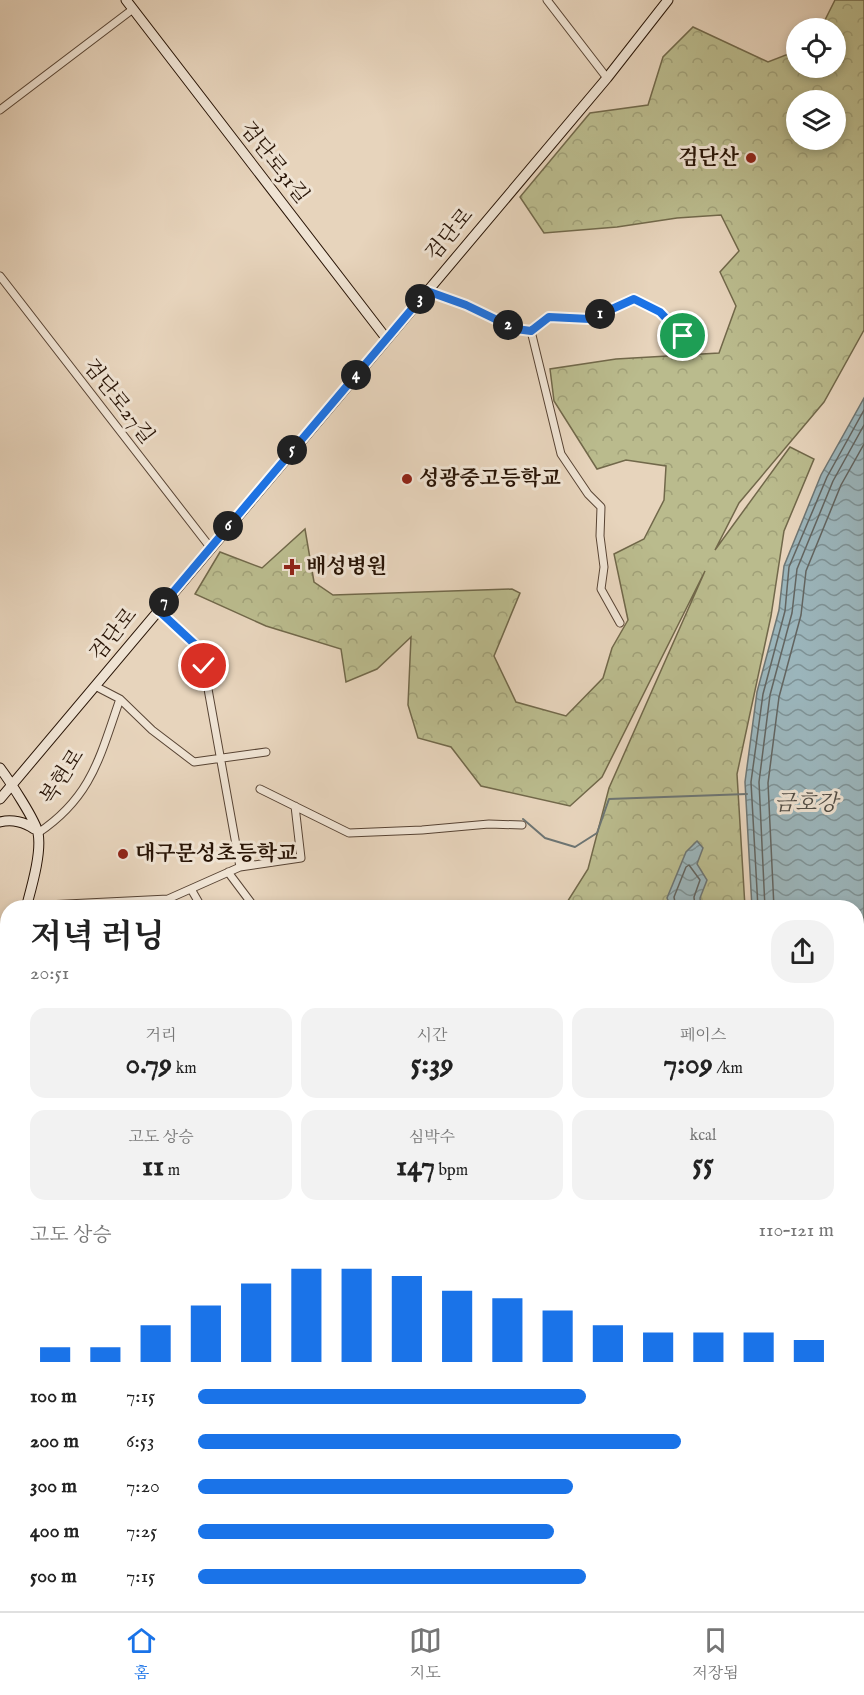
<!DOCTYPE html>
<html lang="ko">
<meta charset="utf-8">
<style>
:root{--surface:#fff;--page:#f2f2f2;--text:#222;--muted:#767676;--line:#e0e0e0;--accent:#1a73e8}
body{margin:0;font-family:"IM FELL English","Noto Serif KR",serif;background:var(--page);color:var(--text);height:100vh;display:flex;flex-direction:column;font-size:22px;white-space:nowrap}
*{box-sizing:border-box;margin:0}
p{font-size:20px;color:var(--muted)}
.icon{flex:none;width:33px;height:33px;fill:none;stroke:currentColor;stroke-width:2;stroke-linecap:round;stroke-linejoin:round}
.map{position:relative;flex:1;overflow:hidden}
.side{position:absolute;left:0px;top:900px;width:864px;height:711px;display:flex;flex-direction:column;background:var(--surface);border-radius:24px 24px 0 0;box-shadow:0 3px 9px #0003}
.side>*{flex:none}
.buttons{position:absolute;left:786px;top:18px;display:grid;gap:12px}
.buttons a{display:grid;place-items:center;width:60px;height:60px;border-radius:50%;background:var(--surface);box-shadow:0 3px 9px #0003;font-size:30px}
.pin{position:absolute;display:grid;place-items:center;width:51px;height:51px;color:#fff;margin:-26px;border:3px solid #fff;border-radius:50%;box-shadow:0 2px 6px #0007}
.km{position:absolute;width:30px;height:30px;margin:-15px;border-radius:50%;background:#222;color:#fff;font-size:16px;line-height:30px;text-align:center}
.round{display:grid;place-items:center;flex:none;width:63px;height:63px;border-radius:24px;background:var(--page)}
.headline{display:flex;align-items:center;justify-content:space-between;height:102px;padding:0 30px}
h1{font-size:33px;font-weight:700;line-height:45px}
.metrics{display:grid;grid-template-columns:repeat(3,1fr);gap:9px;height:102px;padding:6px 30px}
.metrics div{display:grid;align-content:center;border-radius:15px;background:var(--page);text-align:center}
.metrics b{font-size:30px;font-weight:700}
.metrics small{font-size:16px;font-weight:400}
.metrics p{font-size:16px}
.chart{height:168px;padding:12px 30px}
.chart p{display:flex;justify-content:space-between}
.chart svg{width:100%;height:108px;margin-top:6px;stroke:var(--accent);stroke-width:6}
ul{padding:0 30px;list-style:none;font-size:20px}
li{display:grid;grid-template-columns:96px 72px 1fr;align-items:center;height:45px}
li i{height:15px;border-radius:8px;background:var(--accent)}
.dock{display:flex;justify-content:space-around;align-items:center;height:84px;border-top:2px solid var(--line);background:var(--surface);font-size:16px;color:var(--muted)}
.dock a{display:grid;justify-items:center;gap:3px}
.dock .current{color:var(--accent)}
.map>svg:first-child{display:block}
.forest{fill:url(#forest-crowns);stroke:#71684a;stroke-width:1.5;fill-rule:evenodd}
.water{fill:url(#water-waves);stroke:#6d7573;stroke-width:1.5}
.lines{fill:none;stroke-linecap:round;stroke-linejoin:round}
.shore{stroke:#626460;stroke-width:1.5}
.stream{stroke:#6d7573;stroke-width:2}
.street-casing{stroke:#584434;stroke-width:9}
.secondary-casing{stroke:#281406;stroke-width:11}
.street{stroke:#efe3d3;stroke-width:7}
.secondary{stroke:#efe3d3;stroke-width:9}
.route-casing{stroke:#fff;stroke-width:12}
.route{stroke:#1a73e8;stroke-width:8}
.poi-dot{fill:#8f2418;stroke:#efe3d3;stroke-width:2}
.labels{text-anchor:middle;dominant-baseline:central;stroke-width:6;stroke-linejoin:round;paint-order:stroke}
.poi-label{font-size:21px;font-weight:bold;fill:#281406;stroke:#efe3d3;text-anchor:start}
.street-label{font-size:21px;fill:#281406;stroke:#efe3d3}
.water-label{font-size:22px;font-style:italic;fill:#504c45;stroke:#efe3d3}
</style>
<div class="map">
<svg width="864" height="1611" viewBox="0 0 864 1611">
<defs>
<pattern id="forest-crowns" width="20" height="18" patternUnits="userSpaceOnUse" patternTransform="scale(1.5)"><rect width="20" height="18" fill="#babb8d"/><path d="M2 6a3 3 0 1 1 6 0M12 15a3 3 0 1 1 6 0" fill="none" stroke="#a0a078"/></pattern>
<pattern id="water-waves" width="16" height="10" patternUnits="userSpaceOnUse" patternTransform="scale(1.5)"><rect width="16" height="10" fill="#9bb5bb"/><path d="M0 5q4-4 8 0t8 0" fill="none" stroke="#7e9296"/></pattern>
</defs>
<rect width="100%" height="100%" fill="#e7d4bc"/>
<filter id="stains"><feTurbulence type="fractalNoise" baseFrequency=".00333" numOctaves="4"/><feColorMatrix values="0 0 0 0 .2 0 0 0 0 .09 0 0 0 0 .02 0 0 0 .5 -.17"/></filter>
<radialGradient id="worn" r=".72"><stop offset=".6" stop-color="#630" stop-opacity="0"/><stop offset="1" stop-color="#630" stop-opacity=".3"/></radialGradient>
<path class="forest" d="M835 0H864V330L824 402 739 503 715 550 790 447 814 459 784 531 771 616 737 774 745 907H564L588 869 609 788 705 571 602 777 570 806 481 786 451 747 418 738 408 705 411 637 377 669 346 682 341 649 266 626 195 594 220 552 262 568 305 529 314 582 333 595 512 589 520 593 494 656 516 702 566 716 603 678 612 648 628 620 614 554 644 539 664 500 666 466 626 460 597 469 554 401 550 369 616 359 719 353 736 306 720 272 739 251 721 215 677 218 617 227 544 233 520 197 590 113 648 105 663 57 693 27 768 62 796 51V68H836V28H821ZM796 100H836V140H796Z
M857 1451 864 1468V1611H755L751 1604H856Z"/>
<path class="water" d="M864 398V1483L856 1466V908H752L745 782 757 692 779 610 784 566 821 475Z
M697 841 703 848 697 864 707 880 700 898 701 907H671L667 898 686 852Z"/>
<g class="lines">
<path class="shore" d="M676 908 674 897 686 867 689 865 700 880 694 897 695 908
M758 908 751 782 763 694 785 611 789 567 827 477 864 410
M765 908 759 782 770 695 792 613 797 569 833 481 864 425
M774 908 768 783 779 697 801 615 806 571 841 485 864 444"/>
<path class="stream" d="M523 819 545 838 575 847 597 833 609 799 747 794"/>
<defs>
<path id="street" d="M547 0 607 78
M0 110 133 9
M0 276 210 547
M427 291 466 305 516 329 531 331 561 454 588 494 601 507 600 536 604 567 601 589 620 623
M531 331 549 317 590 319 634 299 660 312 683 336
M158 610 201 650 240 867
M95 686 120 699 152 730 194 762 266 752
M260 789 349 833 422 830 489 824 522 825
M38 833C92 797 100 756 120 699
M228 872 255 908
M191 889 202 908
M26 906 168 899 240 867 301 858 295 806
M0 1007 8 1006
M403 1604 406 1611
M506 1604 509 1611
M621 1604 629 1611
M689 1604 694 1611
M437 1611 435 1605 438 1604
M453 1611 471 1604
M522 1611 533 1604
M662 1611 673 1604"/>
<path id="secondary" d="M126 0 386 338
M0 768C9 780 36 821 38 833 42 853 31 889 26 908
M0 799 607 78 668 0
M0 822C12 819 25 822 34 829
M0 1001 8 973
M0 1104 8 1184
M856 1327 864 1324
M0 1493 8 1472
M0 1600 4 1611
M542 1604 551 1611
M143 1611 160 1604
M175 1611 194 1604"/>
</defs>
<use href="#street" class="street-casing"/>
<use href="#secondary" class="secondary-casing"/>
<use href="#street" class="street"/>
<use href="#secondary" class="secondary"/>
</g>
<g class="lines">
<defs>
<path id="route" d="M204 666 201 650 158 610 427 291 466 305 516 329 531 331 549 317 590 319 634 299 660 312 683 336"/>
</defs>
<use href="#route" class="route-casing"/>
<use href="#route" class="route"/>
</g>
<g class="poi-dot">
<circle cx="751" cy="158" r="6"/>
<circle cx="407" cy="479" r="6"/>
<path d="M289 558h6v6h6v6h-6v6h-6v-6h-6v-6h6z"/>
<circle cx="123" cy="854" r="6"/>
</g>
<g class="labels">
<g class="poi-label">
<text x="739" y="158" text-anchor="end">검단산</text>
<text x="419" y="479">성광중고등학교</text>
<text x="306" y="567">배성병원</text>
<text x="135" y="854">대구문성초등학교</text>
</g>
<g class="street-label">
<text transform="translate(274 163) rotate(52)">검단로31길</text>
<text transform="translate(450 235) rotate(-50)">검단로</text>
<text transform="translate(118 402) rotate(52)">검단로27길</text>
<text transform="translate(114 635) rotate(-51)">검단로</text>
<text transform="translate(63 777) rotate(-57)">복현로</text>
</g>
<g class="water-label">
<text x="806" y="804">금호강</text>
</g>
</g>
<rect width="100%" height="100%" filter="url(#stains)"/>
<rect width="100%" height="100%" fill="url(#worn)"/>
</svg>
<div class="buttons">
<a><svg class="icon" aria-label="locate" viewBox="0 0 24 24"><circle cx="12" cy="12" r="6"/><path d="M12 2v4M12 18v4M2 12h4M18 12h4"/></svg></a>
<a><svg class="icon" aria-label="layers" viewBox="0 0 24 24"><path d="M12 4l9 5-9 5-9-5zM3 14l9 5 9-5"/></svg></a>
</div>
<div class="pin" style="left:683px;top:336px;background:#1e9e55"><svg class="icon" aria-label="arrive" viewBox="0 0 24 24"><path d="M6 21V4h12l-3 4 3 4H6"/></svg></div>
<div class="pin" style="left:204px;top:666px;background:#d93025"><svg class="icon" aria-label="check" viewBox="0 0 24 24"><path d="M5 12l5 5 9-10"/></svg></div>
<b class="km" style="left:600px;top:314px">1</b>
<b class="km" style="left:508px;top:325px">2</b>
<b class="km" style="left:420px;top:299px">3</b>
<b class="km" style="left:356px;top:375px">4</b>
<b class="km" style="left:292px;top:450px">5</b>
<b class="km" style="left:228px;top:526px">6</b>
<b class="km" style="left:164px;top:602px">7</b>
<section class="side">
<div class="headline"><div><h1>저녁 러닝</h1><p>20:51</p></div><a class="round"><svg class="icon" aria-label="share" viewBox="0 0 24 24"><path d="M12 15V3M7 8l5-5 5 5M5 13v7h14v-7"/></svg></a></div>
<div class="metrics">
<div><p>거리</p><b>0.79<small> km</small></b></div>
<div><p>시간</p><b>5:39</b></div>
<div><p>페이스</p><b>7:09<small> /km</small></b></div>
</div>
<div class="metrics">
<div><p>고도 상승</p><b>11<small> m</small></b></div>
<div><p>심박수</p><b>147<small> bpm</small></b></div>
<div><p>kcal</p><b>55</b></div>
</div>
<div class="chart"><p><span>고도 상승</span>110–121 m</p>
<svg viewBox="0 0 160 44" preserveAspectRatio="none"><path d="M5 44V38M15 44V38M25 44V29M35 44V21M45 44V12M55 44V6M65 44V6M75 44V9M85 44V15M95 44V18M105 44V23M115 44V29M125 44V32M135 44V32M145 44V32M155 44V35"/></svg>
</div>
<ul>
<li><b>100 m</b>7:15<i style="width:61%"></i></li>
<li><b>200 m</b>6:53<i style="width:76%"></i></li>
<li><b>300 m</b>7:20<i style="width:59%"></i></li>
<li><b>400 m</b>7:25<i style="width:56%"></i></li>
<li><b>500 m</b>7:15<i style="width:61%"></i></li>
</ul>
</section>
</div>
<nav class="dock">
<a class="current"><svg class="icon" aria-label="home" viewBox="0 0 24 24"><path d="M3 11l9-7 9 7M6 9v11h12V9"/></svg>홈</a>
<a><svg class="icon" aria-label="map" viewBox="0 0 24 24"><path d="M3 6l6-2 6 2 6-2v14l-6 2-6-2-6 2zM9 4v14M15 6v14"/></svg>지도</a>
<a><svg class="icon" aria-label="saved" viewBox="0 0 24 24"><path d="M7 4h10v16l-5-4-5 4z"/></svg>저장됨</a>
</nav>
